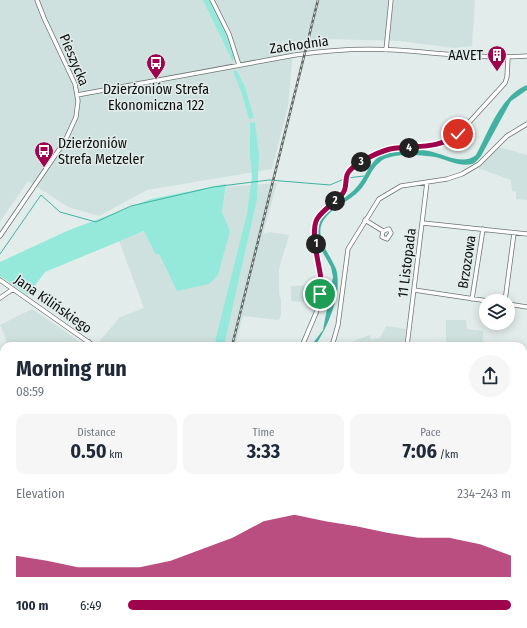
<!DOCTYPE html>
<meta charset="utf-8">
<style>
:root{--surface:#fff;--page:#f6f6f7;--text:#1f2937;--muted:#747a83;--accent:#9e044c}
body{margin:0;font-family:"Fira Sans Condensed",sans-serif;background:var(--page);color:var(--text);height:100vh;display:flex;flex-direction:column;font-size:15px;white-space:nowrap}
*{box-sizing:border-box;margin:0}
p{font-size:13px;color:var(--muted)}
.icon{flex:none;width:22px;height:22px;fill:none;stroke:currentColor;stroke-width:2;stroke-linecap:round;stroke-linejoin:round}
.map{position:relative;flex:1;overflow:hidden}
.side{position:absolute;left:0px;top:342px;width:527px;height:286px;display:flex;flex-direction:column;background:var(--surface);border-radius:12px 12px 0 0;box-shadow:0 2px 10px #0003}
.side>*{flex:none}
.controls{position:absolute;left:479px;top:294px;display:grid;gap:8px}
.controls a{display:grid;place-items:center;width:36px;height:36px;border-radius:50%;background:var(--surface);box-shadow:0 2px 10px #0003;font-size:20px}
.pin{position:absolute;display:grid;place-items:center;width:34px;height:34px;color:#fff;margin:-17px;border:2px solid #fff;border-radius:50%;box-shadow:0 1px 4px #0007}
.km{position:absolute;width:20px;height:20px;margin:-10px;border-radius:50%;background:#222;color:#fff;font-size:11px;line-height:20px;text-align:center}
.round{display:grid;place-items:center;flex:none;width:42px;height:42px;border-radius:21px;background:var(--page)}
.summary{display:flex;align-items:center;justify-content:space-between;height:68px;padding:0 16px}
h1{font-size:22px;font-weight:700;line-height:30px}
.metrics{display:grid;grid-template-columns:repeat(3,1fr);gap:6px;height:68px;padding:4px 16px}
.metrics div{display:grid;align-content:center;border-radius:10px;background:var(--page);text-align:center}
.metrics b{font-size:20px;font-weight:700}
.metrics small{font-size:11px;font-weight:400}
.metrics p{font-size:11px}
.chart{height:112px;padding:8px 16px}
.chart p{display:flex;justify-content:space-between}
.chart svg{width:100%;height:72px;margin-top:4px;fill:var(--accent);opacity:.7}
ul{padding:0 16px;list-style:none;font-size:13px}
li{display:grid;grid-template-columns:64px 48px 1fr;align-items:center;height:30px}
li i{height:10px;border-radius:5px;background:var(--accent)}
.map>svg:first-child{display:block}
.built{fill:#cfe1de}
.green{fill:#94e9db}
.water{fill:#42b1a2}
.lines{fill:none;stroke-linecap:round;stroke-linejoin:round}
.stream{stroke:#42b1a2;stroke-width:1}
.minor-casing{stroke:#6d7574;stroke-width:5}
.minor{stroke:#fff;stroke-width:3.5}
.rail-casing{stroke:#616765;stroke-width:2.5}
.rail{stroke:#e2ecea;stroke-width:1;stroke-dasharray:3;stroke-linecap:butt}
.route-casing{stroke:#fff;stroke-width:8}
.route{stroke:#9e044c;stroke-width:5}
.labels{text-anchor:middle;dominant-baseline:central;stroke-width:3;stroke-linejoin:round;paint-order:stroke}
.street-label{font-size:14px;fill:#0c0f0e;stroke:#e2ecea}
.poi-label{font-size:14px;fill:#0c0f0e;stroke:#e2ecea;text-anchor:end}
</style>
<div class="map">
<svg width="527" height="628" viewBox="0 0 527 628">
<rect width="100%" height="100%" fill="#e2ecea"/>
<path class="built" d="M0 0H475L472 46 454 48 399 41 326 39 294 41 288 106 272 169 147 190 99 216 68 207 28 181 0 222Z
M499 147 527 155V200L516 199V192L512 191 511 180 478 168Z
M277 183 263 234 270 232 289 235 279 269V294L281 299V314L279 320 243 316 235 346H102L98 343 120 317 144 308 119 241 145 231 156 255 159 254 177 291 230 231 222 212 226 187Z
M315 285V300L313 303 291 301V286Z
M32 309 63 330 83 345 9 346 0 325Z
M446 320H466L467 329 483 331V344L446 346Z
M386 326 406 329 404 346H348L351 342 370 335 371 340 380 338Z
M0 587 4 591V624H40L45 628H0Z
M95 624H180L181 628H94Z"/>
<path class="green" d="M203 0H210C216 13 238 50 233 62Z
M233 71H237L245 87 254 118 249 119 242 94Z
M255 122 259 155 257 199 224 346H214L247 214 252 176 250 155V123Z
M226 184 222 212 230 231 218 275 209 284 177 291 159 254 156 255 144 231 45 272 28 295 0 276V262L67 231 151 199Z
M527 519V572L523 574V520Z"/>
<path class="water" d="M527 85V90L511 101 481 156C478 159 476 163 472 164 461 167 449 161 439 158 425 155 391 152 380 162 371 169 368 181 361 189 350 202 326 209 321 226 317 241 331 256 336 269 343 292 328 327 315 346H311L323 330 333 277 331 267 318 244 316 225C325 208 341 202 354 190 366 179 368 162 383 154 395 149 417 149 429 151 443 154 464 166 476 155 489 131 500 96 527 85Z"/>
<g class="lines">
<path class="stream" d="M347 178 364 176
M0 254 41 195 60 212 96 222 131 206 213 187 269 180 330 185 344 179"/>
<defs>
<path id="minor" d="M212 0 229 34 239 65
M386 50 391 0
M77 95 295 55C328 50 362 48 396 50 440 53 483 59 527 56
M365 220 383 231 389 229 391 233 387 239 382 237 383 231
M423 223 527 234
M0 236 65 141 76 117 78 101 75 84 44 18 37 0
M0 280 94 346
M414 290 488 301
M0 298 13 289
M472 299 483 229
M505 301 514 233
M508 304 527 307
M83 346 89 342
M302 346 316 313 320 298 321 282 314 235 315 225 322 213 344 193 347 175 350 170 358 163 387 150 433 146 450 140 463 129 505 83 507 77 508 58
M332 346 338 325 348 249 379 199 401 186 447 179 462 174 479 164 507 136 527 124
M407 346 427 182
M523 374H527
M0 399 4 396
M523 424H527
M0 491 4 489
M523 517 527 516
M0 584 4 588
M523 600 527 599
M45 624 49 628
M338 624 340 628
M400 624 401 628
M484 624V628
M219 628 220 624
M270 628 271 624"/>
</defs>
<use href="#minor" class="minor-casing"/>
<use href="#minor" class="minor"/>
<defs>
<path id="rail" d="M232 346 318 0
M113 628V624
M145 628 146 624
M152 628 153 624
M161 628 162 624
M167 628 168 624"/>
</defs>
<use href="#rail" class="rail-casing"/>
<use href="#rail" class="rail"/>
</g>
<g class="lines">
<defs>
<path id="route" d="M320 294C320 289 321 284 321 279 319 263 310 233 317 219 324 208 336 203 343 193 347 188 345 181 347 175 351 164 379 152 390 149 414 144 436 151 458 134"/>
</defs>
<use href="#route" class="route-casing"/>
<use href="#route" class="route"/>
</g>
<defs>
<symbol id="building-pin" viewBox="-11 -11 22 30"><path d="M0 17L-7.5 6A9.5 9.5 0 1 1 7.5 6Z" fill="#9e044c" stroke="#e2ecea"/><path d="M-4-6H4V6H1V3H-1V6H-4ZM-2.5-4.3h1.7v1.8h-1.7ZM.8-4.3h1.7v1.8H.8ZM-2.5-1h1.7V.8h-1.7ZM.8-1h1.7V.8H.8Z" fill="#fff"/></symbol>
<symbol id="bus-pin" viewBox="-11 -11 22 30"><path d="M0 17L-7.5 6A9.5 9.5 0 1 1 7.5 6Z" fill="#9e044c" stroke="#e2ecea"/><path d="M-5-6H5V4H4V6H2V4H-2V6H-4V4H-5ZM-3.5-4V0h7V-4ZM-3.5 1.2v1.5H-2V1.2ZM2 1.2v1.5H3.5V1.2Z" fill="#fff"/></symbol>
</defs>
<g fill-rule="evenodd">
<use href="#building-pin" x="486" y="44" width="22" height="30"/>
<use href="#bus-pin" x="145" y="52" width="22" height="30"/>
<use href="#bus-pin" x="33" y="140" width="22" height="30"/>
</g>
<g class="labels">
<g class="street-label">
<text transform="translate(299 45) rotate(-8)">Zachodnia</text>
<text transform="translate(74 60) rotate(67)">Pieszycka</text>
<text transform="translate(467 262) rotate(-81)">Brzozowa</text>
<text transform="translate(407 263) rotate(-83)">11 Listopada</text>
<text transform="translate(53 304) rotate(35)">Jana Kilińskiego</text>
</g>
<g class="poi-label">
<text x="483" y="55">AAVET</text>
<text x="156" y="89" text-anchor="middle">Dzierżoniów Strefa<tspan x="156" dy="16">Ekonomiczna 122</tspan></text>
<text x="58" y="143" text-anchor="start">Dzierżoniów<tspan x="58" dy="16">Strefa Metzeler</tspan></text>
</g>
</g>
</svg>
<div class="controls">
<a><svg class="icon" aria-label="layers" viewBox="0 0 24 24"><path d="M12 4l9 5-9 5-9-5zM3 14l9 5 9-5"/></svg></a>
</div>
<div class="pin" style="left:320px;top:294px;background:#1e9e55"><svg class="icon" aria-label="arrive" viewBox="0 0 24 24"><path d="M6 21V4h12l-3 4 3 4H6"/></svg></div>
<div class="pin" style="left:458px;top:134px;background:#d93025"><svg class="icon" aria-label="check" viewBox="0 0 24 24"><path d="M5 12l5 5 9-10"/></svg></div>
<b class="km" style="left:316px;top:244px">1</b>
<b class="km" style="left:335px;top:201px">2</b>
<b class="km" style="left:361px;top:162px">3</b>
<b class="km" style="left:409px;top:148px">4</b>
<section class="side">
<div class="summary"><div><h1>Morning run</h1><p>08:59</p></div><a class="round"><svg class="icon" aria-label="share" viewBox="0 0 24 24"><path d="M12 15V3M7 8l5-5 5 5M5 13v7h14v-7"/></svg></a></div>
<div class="metrics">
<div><p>Distance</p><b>0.50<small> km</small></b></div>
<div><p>Time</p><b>3:33</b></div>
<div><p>Pace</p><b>7:06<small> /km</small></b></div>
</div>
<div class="chart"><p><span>Elevation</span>234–243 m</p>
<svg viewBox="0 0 160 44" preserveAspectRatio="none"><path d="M0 44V31L10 34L20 38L30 38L40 38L50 34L60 27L70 20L80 10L90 6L100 10L110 13L120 17L130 20L140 20L150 24L160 31V44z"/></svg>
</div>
<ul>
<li><b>100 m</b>6:49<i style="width:100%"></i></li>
</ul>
</section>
</div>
